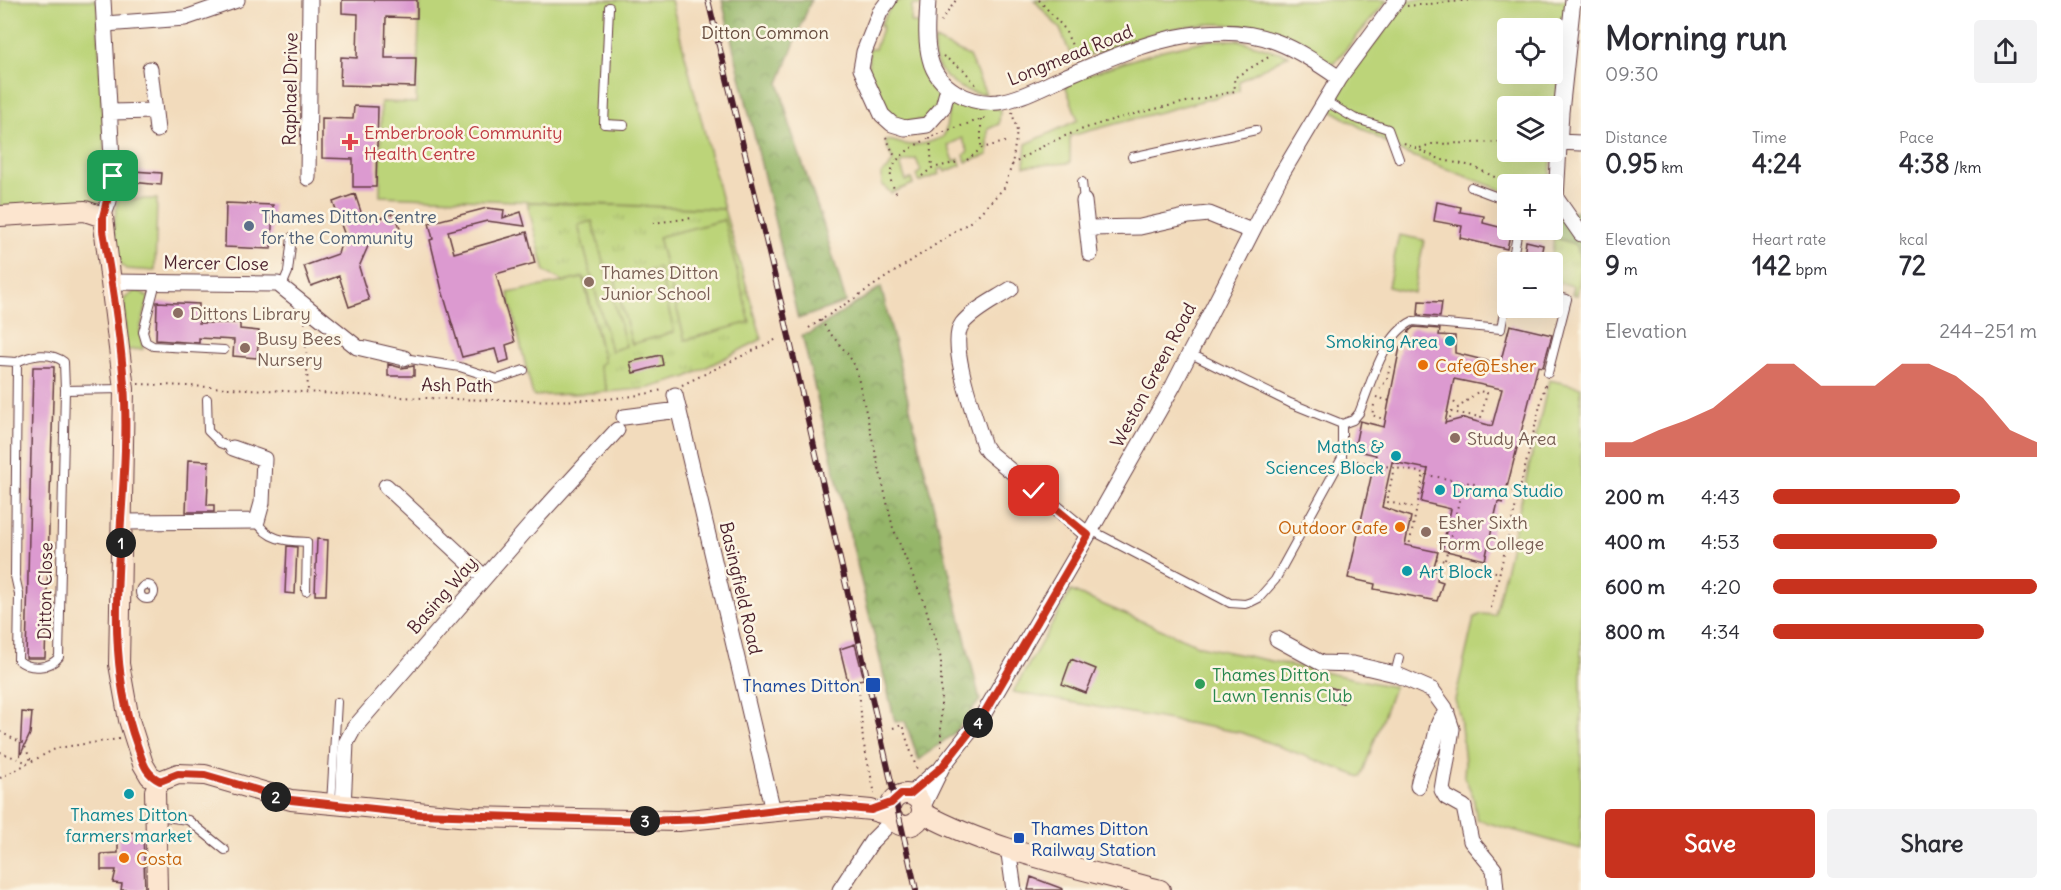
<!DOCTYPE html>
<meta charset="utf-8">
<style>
:root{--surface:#fff;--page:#f2f2f3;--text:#2b2b33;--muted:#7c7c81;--accent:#c8321e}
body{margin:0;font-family:Delius,sans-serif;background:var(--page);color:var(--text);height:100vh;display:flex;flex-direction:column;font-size:22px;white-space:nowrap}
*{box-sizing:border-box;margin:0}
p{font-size:20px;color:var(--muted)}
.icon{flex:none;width:33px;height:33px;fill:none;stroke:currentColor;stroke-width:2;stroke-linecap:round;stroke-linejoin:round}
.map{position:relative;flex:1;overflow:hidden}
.drawer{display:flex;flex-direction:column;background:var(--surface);width:480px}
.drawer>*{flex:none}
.controls{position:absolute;left:1497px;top:18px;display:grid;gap:12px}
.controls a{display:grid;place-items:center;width:66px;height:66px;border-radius:6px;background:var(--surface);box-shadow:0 6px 24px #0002;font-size:30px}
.pin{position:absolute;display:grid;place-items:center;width:51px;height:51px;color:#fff;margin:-26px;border-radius:12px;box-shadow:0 3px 9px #0006}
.km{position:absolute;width:30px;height:30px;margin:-15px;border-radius:50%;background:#222;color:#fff;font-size:16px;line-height:30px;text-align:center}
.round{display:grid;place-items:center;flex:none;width:63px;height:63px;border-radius:6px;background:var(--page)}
.headline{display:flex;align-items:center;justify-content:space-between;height:102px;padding:0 24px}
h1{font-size:33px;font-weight:700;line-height:45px}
.figures{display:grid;grid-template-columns:repeat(3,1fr);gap:9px;height:102px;padding:6px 24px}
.figures div{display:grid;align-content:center}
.figures b{font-size:26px;font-weight:700}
.figures small{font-size:16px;font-weight:400}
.figures p{font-size:16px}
.chart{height:168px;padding:12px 24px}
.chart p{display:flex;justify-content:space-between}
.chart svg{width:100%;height:108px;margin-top:6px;fill:var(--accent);opacity:.7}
.button{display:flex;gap:12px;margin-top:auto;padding:12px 24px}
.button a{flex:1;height:69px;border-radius:6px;background:var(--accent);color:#fff;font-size:24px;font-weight:700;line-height:69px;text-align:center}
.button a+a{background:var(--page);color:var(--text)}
ul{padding:0 24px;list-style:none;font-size:20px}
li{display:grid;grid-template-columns:96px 72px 1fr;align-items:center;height:45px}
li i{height:15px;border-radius:8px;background:var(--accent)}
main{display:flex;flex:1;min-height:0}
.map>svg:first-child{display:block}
.grass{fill:url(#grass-tufts);stroke:#837a52;stroke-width:1.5}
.forest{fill:url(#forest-crowns);stroke:#706a4a;stroke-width:1.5}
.park{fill:#bcd479;stroke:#837a52;stroke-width:1.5;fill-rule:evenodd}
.building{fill:#dc9ad0;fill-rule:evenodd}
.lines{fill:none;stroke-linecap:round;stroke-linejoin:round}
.lane-casing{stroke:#633b41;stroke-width:10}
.street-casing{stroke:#633b41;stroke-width:17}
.secondary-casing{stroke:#633b41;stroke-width:22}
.path{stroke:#633b41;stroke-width:2;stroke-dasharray:1.5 4.5;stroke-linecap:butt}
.lane{stroke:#fff;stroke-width:8}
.street{stroke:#fff;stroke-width:15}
.secondary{stroke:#fce5cf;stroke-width:20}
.rail-casing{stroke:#4a1f2b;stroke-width:6}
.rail{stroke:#fcf5e5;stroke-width:4;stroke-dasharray:11;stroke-linecap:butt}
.route-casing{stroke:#fff;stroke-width:12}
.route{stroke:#c8321e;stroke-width:8}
.health-dot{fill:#e0444e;stroke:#fcf5e5;stroke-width:2}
.service-dot{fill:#5c6f8a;stroke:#fcf5e5;stroke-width:2}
.education-dot{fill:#8d6e63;stroke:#fcf5e5;stroke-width:2}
.culture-dot{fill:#0f9aa8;stroke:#fcf5e5;stroke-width:2}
.food-dot{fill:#e8710a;stroke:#fcf5e5;stroke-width:2}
.leisure-dot{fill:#2e9e5b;stroke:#fcf5e5;stroke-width:2}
.transit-dot{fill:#1a4fb4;stroke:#fcf5e5;stroke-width:2}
.labels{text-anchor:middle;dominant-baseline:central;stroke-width:5;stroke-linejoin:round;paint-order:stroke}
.park-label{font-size:18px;fill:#664c3e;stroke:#fcf5e5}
.street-label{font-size:18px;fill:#4a1f2b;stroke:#fcf5e5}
.health-label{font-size:18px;fill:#be3a42;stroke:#fcf5e5;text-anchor:start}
.service-label{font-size:18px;fill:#4e5e75;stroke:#fcf5e5;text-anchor:start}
.education-label{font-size:18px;fill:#785e54;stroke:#fcf5e5;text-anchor:start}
.culture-label{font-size:18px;fill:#0d838f;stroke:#fcf5e5;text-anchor:end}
.food-label{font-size:18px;fill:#c56008;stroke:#fcf5e5;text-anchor:start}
.leisure-label{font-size:18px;fill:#27864d;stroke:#fcf5e5;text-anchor:start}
.transit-label{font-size:18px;fill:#164399;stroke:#fcf5e5;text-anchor:end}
</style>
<main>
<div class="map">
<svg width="1581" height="890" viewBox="0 0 1581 890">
<defs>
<pattern id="grass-tufts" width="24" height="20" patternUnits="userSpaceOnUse" patternTransform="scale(1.5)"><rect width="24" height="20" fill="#bcd479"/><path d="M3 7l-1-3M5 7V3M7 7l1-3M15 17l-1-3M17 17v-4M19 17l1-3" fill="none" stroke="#a3b669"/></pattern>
<pattern id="forest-crowns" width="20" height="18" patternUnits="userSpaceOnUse" patternTransform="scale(1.5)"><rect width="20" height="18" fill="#95b669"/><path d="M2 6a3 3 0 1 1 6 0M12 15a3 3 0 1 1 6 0" fill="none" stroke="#7c9357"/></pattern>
</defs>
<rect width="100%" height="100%" fill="#fcf5e5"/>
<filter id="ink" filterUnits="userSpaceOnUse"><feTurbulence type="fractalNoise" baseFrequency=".0167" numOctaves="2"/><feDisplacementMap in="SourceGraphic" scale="12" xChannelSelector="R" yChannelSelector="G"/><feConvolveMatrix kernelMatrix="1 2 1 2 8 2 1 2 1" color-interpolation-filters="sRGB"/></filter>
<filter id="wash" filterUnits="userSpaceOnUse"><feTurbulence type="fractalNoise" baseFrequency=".008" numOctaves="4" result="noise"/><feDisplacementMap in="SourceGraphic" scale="24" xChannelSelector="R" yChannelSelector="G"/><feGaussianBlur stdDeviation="1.35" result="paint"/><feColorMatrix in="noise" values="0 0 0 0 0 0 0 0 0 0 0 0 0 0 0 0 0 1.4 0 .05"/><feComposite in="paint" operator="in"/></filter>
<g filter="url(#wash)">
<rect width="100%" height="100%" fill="#f2dbbc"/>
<path class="grass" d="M527 202 724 209 762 339 687 377 649 388 608 392 599 364 604 362 584 278 565 282 545 272Z
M1554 237 1577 245C1581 261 1581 279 1577 295L1572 294 1574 286 1553 281 1551 262Z"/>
<path class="forest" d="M722 0H811L779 83 792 133 823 223 846 302 798 319Z
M1575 210 1581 217V259L1576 245C1560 237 1544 237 1528 230H1552L1553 214 1562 217Z
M881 287 980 700 954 733 919 760 905 721 895 722 802 335 811 333Z"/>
<path class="park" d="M0 0H97L105 166 101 200 97 204 0 208Z
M420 0H671L724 209 380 196 381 102 416 103Z
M901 0H919L923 5H912L911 23H921C920 56 925 67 943 94L929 119 899 123 881 106 883 100 874 80 868 76 869 49H875L883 26 880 25 893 3Z
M1034 0H1388L1333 64C1234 0 1176 23 1073 61L1060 29Z
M1408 0H1567L1553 146 1552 106H1508V152H1552L1550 176 1535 184H1508L1507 192 1402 152 1331 110 1347 79ZM1508 28H1552V74H1508Z
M935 40 969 56 986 94C958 94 928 70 935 40Z
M1209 40H1238L1289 55 1239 81V91L1070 136V163L1024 166 1026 144 1078 120 1064 82 1163 50Z
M956 100 1000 109 999 124 988 129V155L966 162 964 155 968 151 962 138 948 145 954 161 959 159 961 165 945 172 943 168 938 170 939 174 919 182 916 175 921 171 916 159 900 163 906 181 911 179 913 184 891 193 882 184 881 174 888 169 893 161 885 141C893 139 897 143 904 144 918 147 931 142 943 137 949 125 946 114 951 103Z
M118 199H157L155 271 126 269C108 255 114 219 118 199Z
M724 220 750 322 685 340 658 237Z
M592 221 626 346 611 351 578 225Z
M1399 235 1424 240 1414 293 1388 287Z
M659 268 674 332 632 344 615 280Z
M583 278 604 362 599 365 608 392 533 396 508 293Z
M135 291 141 292 149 298 140 329 143 349 126 350 124 299Z
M1549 380 1581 387V849L1477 820 1473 796 1464 776 1465 762 1460 717 1455 700 1474 618 1481 614 1495 615Z
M1071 591 1200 646 1394 687 1361 777 1243 733 1013 692Z"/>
<g id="blocks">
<path class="building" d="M342 0H417V18L386 17 385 58H416L415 87 340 85 341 57 357 58 358 14 342 13Z
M354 106 378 107 376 187H353V159L322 158V118L353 119Z
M133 171 162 173 161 185 132 182Z
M355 194 363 218 372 221 395 213 402 234 369 244 359 267 369 300 349 307 339 276 311 286 304 266 338 254 344 233 333 202Z
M1437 202 1461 207 1460 212 1484 216 1483 223 1511 230 1507 249 1460 238 1462 226 1434 221Z
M226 203 273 205 271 249 225 247Z
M487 208 504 210 503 218 521 212 525 226 487 221 448 231 454 253 527 232 535 263 496 274 515 342 506 345 509 360 499 363 495 349 462 357 442 290 430 240 433 239 429 223Z
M1526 241 1543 245 1540 261 1524 257Z
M1419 301 1442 302 1440 317 1418 315Z
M157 302 199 304V323H240V329L259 331 257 358 233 356 234 340 199 338V343L156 340Z
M1510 325 1552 335 1543 367 1538 366 1503 503 1498 502 1485 560 1442 550 1451 509 1421 502 1428 469 1392 462 1382 507 1411 517 1405 545 1438 552 1433 570 1438 572 1437 580 1443 582 1437 601 1374 589 1375 584 1348 578 1376 455 1354 450 1360 421 1384 427 1400 347 1405 348 1409 331 1414 327 1440 329 1439 335 1455 336V353L1500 364ZM1454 379 1502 389 1492 426 1464 418 1445 423Z
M661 355 663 365 633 373 630 362Z
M388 364 402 368 414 366V376H388Z
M33 367H54L45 658H26Z
M188 460 209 461 207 505H214V512H186Z
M317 539 328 540 326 595H315Z
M287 546 297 547 295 594 285 593Z
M855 644 864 679 848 682 840 649Z
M1071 659 1096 669 1086 693 1062 684Z
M1329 687 1346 692 1343 703 1326 698Z
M22 712 32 713 30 734 20 756Z
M143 832 145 890H121L122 884 113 883 116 870H101V854L118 853V833Z
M1031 877 1063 889V890H1028Z"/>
</g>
</g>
<g filter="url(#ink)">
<use href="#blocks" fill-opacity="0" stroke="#633b41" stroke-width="1.5"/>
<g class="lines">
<defs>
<path id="lane" d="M609 7 604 124 624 125
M1325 101 1354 118 1388 129 1399 159
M1132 157 1256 130
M1082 182 1084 201
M1471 187 1508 201
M1512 262 1518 230
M156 282 143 332 146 342 153 346 224 350
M282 286 288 272 292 237
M404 358 460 367 497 379 524 370
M0 361 17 362
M1548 373 1567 299 1552 296
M65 390 64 362C50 351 31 355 17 362L15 576 19 594 18 660C30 670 49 669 59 657L65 390 123 389
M207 399 208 431 220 443 233 448
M1342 424 1353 420 1359 413C1371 384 1383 335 1413 321L1501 329 1508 289
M257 521C267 541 288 541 307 542L306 591
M1091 530 1230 603 1245 604 1251 602 1259 598 1275 580 1342 458V424L1290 403 1189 353
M140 592a7 7 0 1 1 14 0a7 7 0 1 1-14 0Z
M1395 674 1399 658
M331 804 337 702
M157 816 188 820 225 850"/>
<path id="street" d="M889 0 880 12 864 52 861 69 882 115 892 124 905 128 927 125 943 107 948 88
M928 0C927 19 925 41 930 59 937 88 970 105 998 102 1020 99 1041 87 1062 78 1107 59 1155 37 1205 33 1263 28 1294 47 1339 78
M1573 0 1561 112 1556 198 1581 234
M105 24 185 18 237 0
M150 69 157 130
M111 112 154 111
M1558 142 1581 143
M308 178 310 0
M1084 201 1090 254
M103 217 109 201 113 176 103 0
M1089 228 1140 227 1189 216 1209 214 1251 231
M111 282 278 284 357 347 404 358
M1011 289C996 299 973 310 962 324 947 344 977 422 984 446L988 452 1088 535
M675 395 773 811
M624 417 679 410
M386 486 484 577
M122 522 257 521 262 503 264 459 233 448
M1277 639 1321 663 1353 664 1395 674 1432 690 1445 708 1452 729 1442 790 1446 797 1464 807 1471 841 1494 869 1496 890
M1418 786C1420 771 1428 760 1433 746 1438 732 1435 723 1447 712
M911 794 935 772
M923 806 942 767 983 715 1091 530 1173 386 1281 175 1339 78 1397 0
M343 807 346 743 354 728 534 521 617 430
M1008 847 1014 890
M840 890 872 841 893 820"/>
<path id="secondary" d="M0 216 85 211 103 217 124 389 119 664 129 720 143 764 150 776 160 781
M160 781 178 774 205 775 291 800 469 817 678 821 828 806 871 810 891 816
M890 810a16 16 0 1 1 32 0a16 16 0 1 1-32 0Z
M923 813C995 852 1081 868 1160 890
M157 890 155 791 160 781"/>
</defs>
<use href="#lane" class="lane-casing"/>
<use href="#street" class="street-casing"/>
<use href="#secondary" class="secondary-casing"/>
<path class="path" d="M1039 0 1064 28 1077 56
M1407 6 1473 0
M941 22 956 0
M943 56 964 70 976 85
M981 120V147
M886 137 896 159
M930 138 932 168
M1404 143 1442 160 1472 166 1509 184
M1420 148 1431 144 1508 142
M967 160 982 148 1005 142
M1012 165C1074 120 1162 109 1235 91L1234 78 1272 55
M922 176 932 168 959 162
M896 193C895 189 891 184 891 180 886 145 963 126 988 117
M653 223 693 218
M821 320C831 338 849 351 856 369L893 528 925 605 941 659V747
M305 322 308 391
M809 328 973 220 1004 188 1012 165 1017 131 1012 112
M138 384C257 388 375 398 494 400 549 400 609 404 662 390
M682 385 777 339
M1380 389 1387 379 1391 362
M1376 397 1390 401
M1374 405 1372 415 1386 420
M1450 418 1451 412 1481 417 1487 393 1479 391 1458 408 1452 399
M1351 460 1424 473 1409 546
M1394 467 1387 502 1417 508
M1428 468 1427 475 1475 484
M1506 489 1518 492
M1436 559 1500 573
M1445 560 1464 480
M1491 608 1546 381
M859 687 863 741 875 794
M893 728 902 725 917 770
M0 732 24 744 31 761
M0 752 28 763
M0 778 57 748 119 739"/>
<use href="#lane" class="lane"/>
<use href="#street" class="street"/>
<use href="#secondary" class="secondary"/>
<defs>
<path id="rail" d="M708 0 783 311 916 890"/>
</defs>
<use href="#rail" class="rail-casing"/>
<use href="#rail" class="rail"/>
</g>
</g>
<g class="lines" filter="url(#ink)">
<defs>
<path id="route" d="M113 176 103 217V231C112 281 120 333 124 384 133 502 95 631 137 745 143 761 144 773 160 781L178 774 205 775 291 800 420 814 645 821 704 819 800 807 828 806 871 810 891 803 901 794H910L942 767 983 715 1088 535 1034 491"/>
</defs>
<use href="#route" class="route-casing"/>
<use href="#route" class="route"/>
</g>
<path class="health-dot" d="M347 133h6v6h6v6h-6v6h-6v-6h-6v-6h6z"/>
<circle class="service-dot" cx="249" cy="226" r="6"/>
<g class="education-dot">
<circle cx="589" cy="282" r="6"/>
<circle cx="178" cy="313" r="6"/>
<circle cx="245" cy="348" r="6"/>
<circle cx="1455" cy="438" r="6"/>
<circle cx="1426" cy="532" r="6"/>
</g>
<g class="culture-dot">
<circle cx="1450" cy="341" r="6"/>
<circle cx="1396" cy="456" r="6"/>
<circle cx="1440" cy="490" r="6"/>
<circle cx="1407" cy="571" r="6"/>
<circle cx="129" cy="794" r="6"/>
</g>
<g class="food-dot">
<circle cx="1423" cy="365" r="6"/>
<circle cx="1400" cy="527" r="6"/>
<circle cx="124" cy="858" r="6"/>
</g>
<circle class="leisure-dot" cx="1200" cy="684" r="6"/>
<g class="transit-dot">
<rect x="865" y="677" width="16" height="16" rx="3"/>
<rect x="1013" y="832" width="12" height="12" rx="3"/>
</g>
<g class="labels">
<g class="park-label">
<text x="765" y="32">Ditton Common</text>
</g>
<g class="street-label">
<text transform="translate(1070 55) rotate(-22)">Longmead Road</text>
<text transform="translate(290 89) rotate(-89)">Raphael Drive</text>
<text transform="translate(216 263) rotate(1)">Mercer Close</text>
<text transform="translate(1153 375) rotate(-62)">Weston Green Road</text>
<text transform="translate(457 385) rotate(1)">Ash Path</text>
<text transform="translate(741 588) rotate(77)">Basingfield Road</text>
<text transform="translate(45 591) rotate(-89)">Ditton Close</text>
<text transform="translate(442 595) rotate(-49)">Basing Way</text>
</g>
<g class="health-label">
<text x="364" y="132">Emberbrook Community<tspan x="364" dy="21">Health Centre</tspan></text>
</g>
<g class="service-label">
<text x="261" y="216">Thames Ditton Centre<tspan x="261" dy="21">for the Community</tspan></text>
</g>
<g class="education-label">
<text x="601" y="272">Thames Ditton<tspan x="601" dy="21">Junior School</tspan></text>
<text x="190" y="313">Dittons Library</text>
<text x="257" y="338">Busy Bees<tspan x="257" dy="21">Nursery</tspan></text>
<text x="1467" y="438">Study Area</text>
<text x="1438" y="522">Esher Sixth<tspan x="1438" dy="21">Form College</tspan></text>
</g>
<g class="culture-label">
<text x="1438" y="341">Smoking Area</text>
<text x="1384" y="446">Maths &amp;<tspan x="1384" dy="21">Sciences Block</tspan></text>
<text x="1452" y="490" text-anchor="start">Drama Studio</text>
<text x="1419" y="571" text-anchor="start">Art Block</text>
<text x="129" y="814" text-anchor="middle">Thames Ditton<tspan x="129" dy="21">farmers market</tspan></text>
</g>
<g class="food-label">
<text x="1435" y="365">Cafe@Esher</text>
<text x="1388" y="527" text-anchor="end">Outdoor Cafe</text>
<text x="136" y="858">Costa</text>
</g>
<g class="leisure-label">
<text x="1212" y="674">Thames Ditton<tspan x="1212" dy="21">Lawn Tennis Club</tspan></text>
</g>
<g class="transit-label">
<text x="860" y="685">Thames Ditton</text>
<text x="1031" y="828" text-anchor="start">Thames Ditton<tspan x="1031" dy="21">Railway Station</tspan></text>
</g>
</g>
</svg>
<div class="controls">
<a><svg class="icon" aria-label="locate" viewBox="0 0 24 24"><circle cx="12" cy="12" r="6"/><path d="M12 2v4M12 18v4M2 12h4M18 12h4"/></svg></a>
<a><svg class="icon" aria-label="layers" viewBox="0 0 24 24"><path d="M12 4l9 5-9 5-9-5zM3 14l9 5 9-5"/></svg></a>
<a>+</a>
<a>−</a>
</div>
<div class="pin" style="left:113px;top:176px;background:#1e9e55"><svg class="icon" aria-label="arrive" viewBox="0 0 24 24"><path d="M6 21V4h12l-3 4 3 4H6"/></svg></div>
<div class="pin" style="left:1034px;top:491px;background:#d93025"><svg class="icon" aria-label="check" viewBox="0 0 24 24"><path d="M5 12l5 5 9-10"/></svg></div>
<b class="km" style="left:121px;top:543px">1</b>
<b class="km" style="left:276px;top:797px">2</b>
<b class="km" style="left:645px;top:821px">3</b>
<b class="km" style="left:978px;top:723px">4</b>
</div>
<section class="drawer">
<div class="headline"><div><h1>Morning run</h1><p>09:30</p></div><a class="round"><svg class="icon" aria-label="share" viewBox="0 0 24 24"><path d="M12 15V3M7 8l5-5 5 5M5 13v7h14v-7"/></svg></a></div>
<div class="figures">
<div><p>Distance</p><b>0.95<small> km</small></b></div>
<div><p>Time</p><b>4:24</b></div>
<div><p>Pace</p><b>4:38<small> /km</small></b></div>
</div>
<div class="figures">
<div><p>Elevation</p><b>9<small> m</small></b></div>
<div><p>Heart rate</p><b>142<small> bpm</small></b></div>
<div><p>kcal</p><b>72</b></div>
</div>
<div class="chart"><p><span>Elevation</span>244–251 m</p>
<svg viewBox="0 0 160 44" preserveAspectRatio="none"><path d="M0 44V38L10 38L20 33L30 29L40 24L50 15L60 6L70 6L80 15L90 15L100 15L110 6L120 6L130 11L140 20L150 33L160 38V44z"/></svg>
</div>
<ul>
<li><b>200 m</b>4:43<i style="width:71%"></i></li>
<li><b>400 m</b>4:53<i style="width:62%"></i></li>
<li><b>600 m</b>4:20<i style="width:100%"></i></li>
<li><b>800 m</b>4:34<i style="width:80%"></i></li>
</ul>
<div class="button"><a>Save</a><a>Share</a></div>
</section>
</main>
